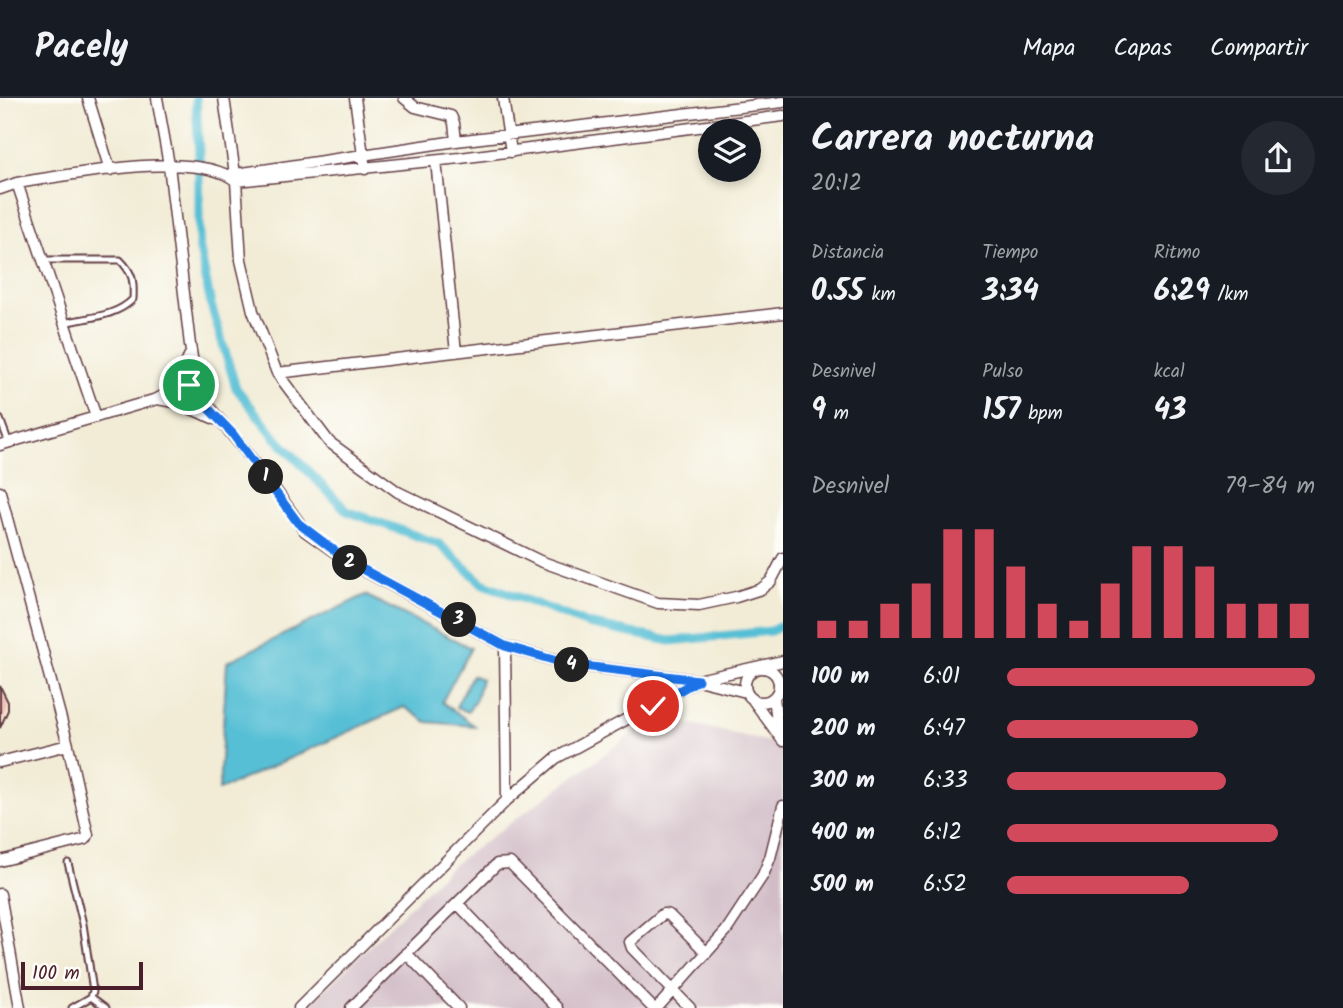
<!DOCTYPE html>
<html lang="es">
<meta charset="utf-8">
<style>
:root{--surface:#171b24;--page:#242831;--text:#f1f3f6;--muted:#9ea1a6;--line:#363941;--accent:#d1495b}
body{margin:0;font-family:Kalam,sans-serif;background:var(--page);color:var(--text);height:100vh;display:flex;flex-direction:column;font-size:26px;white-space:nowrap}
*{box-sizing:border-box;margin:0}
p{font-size:23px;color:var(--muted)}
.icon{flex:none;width:38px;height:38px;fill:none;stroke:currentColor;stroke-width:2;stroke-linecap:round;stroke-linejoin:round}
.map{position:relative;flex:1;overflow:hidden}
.panel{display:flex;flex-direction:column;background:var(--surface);width:560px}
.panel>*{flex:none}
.buttons{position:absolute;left:698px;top:21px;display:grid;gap:14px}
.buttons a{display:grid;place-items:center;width:63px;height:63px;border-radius:50%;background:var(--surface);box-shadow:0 4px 10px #0003;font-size:35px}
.scale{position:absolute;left:21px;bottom:18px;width:122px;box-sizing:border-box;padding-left:7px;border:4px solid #4a1f2b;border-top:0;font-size:19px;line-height:24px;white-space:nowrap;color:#4a1f2b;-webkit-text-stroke:5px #fdfcf7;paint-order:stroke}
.pin{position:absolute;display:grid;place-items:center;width:60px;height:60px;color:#fff;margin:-30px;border:4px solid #fff;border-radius:50%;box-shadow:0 2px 7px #0007}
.km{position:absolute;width:35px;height:35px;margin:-18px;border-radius:50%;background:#222;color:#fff;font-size:19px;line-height:35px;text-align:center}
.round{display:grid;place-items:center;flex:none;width:74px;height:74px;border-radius:37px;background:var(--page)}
.summary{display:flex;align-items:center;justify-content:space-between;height:119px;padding:0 28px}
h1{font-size:38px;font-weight:600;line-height:52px}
.metrics{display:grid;grid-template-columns:repeat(3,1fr);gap:10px;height:119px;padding:7px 28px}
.metrics div{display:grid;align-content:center}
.metrics b{font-size:30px;font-weight:600}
.metrics small{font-size:19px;font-weight:400}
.metrics p{font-size:19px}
.chart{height:196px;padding:14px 28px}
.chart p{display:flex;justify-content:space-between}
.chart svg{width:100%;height:126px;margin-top:7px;stroke:var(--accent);stroke-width:6}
ul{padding:0 28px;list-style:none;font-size:23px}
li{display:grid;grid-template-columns:112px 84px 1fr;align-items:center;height:52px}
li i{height:18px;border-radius:9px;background:var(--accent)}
header{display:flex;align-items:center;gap:42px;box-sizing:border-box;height:98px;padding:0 35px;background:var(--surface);border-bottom:2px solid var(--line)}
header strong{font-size:33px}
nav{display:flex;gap:38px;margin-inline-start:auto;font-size:24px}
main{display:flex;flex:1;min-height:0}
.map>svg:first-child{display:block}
.industrial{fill:#d2bdc7}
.water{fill:#57bfd5;stroke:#506f80;stroke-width:2}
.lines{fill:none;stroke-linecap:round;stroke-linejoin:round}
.canal{stroke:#57bfd5;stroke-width:9}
.building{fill:#eda99e}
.service-casing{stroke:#633e45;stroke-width:9}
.minor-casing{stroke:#633e45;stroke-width:13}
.service{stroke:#fff;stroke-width:5}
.minor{stroke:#fff;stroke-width:10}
.route-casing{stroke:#fff;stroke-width:14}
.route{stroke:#1a73e8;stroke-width:9}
</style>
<header>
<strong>Pacely</strong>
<nav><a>Mapa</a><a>Capas</a><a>Compartir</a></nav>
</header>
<main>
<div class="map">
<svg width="783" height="910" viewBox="0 0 783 910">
<rect width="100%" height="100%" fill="#fdfcf7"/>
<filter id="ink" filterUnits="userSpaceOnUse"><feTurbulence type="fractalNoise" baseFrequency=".0143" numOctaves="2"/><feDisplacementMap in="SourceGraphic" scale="14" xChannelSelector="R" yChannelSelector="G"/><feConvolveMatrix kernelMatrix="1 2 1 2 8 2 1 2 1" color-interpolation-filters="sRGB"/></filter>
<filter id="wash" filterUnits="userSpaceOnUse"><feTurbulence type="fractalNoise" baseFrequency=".00686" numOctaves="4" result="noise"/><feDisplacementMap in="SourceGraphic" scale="28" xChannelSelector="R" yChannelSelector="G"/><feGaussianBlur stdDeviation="1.57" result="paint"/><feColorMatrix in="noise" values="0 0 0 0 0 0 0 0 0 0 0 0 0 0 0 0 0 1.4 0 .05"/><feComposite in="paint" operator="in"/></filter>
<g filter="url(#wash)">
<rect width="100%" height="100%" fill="#f2ecd6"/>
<path class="industrial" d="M657 618 774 645 783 655V910H306L450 769Z"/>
<path class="water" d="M365 497 471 550 442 604 475 628 427 624 404 609 219 692 227 564Z
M472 577 481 581 476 601 468 614 456 609Z"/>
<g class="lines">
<path class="canal" d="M196 0 199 56V147L211 207 236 290 275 339 347 413 439 446 482 485 588 526 670 543 771 533 783 527"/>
</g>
<g id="blocks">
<path class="building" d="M0 588 8 604V612L0 630Z"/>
</g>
</g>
<g filter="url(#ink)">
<use href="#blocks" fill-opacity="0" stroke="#633e45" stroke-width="2"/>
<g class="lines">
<defs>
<path id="service" d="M43 162H120C133 175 134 183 133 201 116 219 88 219 64 225
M0 321 9 345
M68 765 83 826 93 893 91 899 72 910
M91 899 106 910"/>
<path id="minor" d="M88 0 110 72
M157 0 169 67 190 247 198 295 267 380 305 433 350 465 505 548 567 566 698 582 746 594
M224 0 236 83 241 162 253 213 277 275 329 344 398 394 540 463 658 505 699 507 736 499 761 491 771 483 783 460
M355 0 365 71
M404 0 415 9 451 18 454 25 456 43
M503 0 511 54
M436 63 456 254
M229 77 456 43 783 4
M17 85 96 319
M0 91 17 85C66 78 197 50 236 83L460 60 783 18
M277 275 783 215
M177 293 189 258
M157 301 175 304 215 321
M0 347 157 301 181 288 196 289
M0 394 68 647 88 737 86 741 0 763
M505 548 507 702
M745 587a17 17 0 1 1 34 0a17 17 0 1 1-34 0Z
M774 600 779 638
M753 602 783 643
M0 664 68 647
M0 796 20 910
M458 806 557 910
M406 855 459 910
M299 910 507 702 556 660 698 582 783 563
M351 910 497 766 510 765 653 910
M657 910 726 833 763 777 770 760 783 708
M690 910 632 850 630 844 663 816 669 817 706 854"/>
</defs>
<use href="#service" class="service-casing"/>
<use href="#minor" class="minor-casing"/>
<use href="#service" class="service"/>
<use href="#minor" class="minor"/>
</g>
</g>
<g class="lines" filter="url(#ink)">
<defs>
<path id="route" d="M189 287 197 289 207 309 232 335 298 425 351 465 505 548 567 566 698 582 653 608"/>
</defs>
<use href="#route" class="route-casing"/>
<use href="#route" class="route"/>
</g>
</svg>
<div class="buttons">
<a><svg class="icon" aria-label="layers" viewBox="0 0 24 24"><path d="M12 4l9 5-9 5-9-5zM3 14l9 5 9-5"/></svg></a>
</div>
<div class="scale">100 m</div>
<div class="pin" style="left:189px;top:287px;background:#1e9e55"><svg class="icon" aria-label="arrive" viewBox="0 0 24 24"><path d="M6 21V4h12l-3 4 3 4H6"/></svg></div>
<div class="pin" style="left:653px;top:608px;background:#d93025"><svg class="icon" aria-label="check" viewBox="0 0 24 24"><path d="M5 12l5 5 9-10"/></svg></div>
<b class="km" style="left:266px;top:379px">1</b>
<b class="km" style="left:350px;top:465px">2</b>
<b class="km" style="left:459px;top:522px">3</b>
<b class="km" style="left:572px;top:567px">4</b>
</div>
<section class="panel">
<div class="summary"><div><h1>Carrera nocturna</h1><p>20:12</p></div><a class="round"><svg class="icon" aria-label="share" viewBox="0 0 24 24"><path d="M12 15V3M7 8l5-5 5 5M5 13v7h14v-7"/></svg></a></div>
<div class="metrics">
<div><p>Distancia</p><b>0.55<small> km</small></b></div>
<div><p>Tiempo</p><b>3:34</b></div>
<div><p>Ritmo</p><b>6:29<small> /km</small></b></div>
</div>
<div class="metrics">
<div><p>Desnivel</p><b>9<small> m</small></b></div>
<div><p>Pulso</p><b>157<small> bpm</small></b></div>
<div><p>kcal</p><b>43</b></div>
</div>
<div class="chart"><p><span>Desnivel</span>79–84 m</p>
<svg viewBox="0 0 160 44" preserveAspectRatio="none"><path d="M5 44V38M15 44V38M25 44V32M35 44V25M45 44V6M55 44V6M65 44V19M75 44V32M85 44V38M95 44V25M105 44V12M115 44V12M125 44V19M135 44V32M145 44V32M155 44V32"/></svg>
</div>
<ul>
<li><b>100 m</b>6:01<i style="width:100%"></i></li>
<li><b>200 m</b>6:47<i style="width:62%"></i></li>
<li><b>300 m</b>6:33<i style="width:71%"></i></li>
<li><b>400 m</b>6:12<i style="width:88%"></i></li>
<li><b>500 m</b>6:52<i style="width:59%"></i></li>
</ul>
</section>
</main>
